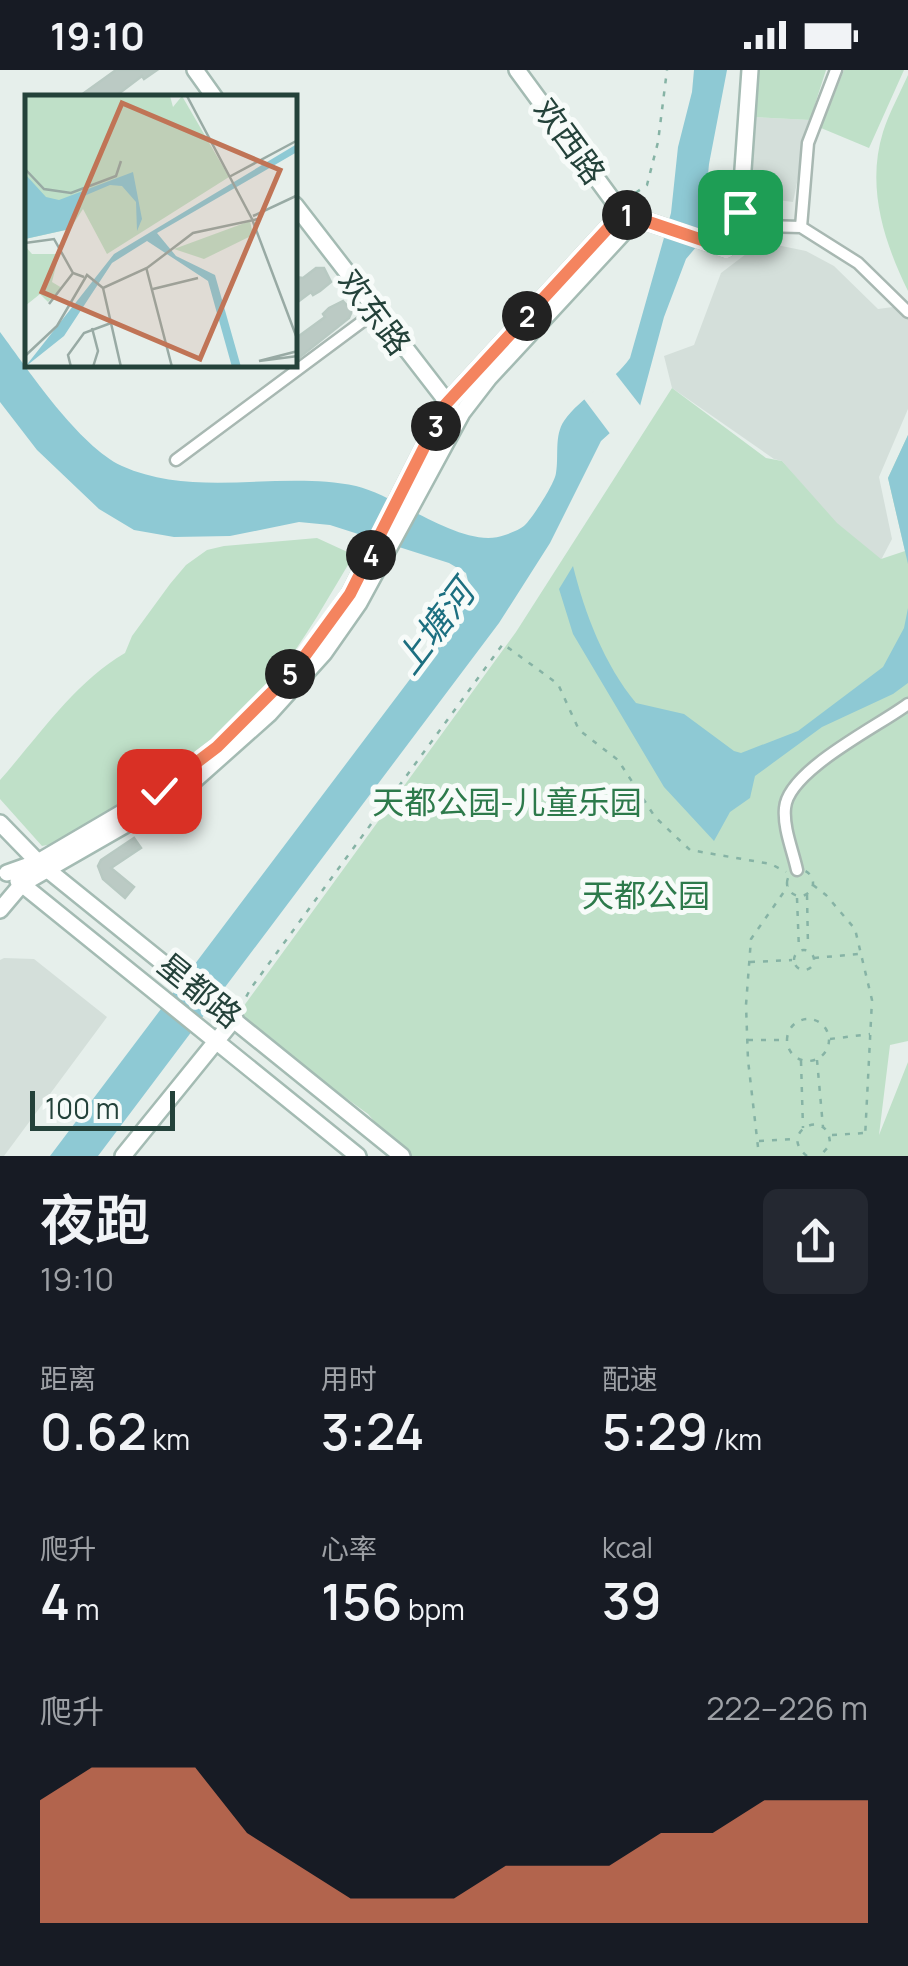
<!DOCTYPE html>
<html lang="zh">
<meta charset="utf-8">
<style>
:root{--surface:#171b24;--page:#242831;--text:#f1f3f6;--muted:#9ea1a6;--accent:#f4845f}
body{margin:0;font-family:Manrope,"Noto Sans SC",sans-serif;background:var(--page);color:var(--text);height:100vh;display:flex;flex-direction:column;font-size:38px;white-space:nowrap}
*{box-sizing:border-box;margin:0}
p{font-size:32px;color:var(--muted)}
.icon{flex:none;width:55px;height:55px;fill:none;stroke:currentColor;stroke-width:2;stroke-linecap:round;stroke-linejoin:round}
.map{position:relative;height:1086px;overflow:hidden}
.side{display:flex;flex-direction:column;background:var(--surface);flex:1}
.side>*{flex:none}
.scale{position:absolute;left:30px;bottom:25px;width:145px;box-sizing:border-box;padding-left:10px;border:5px solid #24423a;border-top:0;font-size:28px;line-height:35px;white-space:nowrap;color:#24423a;-webkit-text-stroke:8px #f7fbf9;paint-order:stroke}
.pin{position:absolute;display:grid;place-items:center;width:85px;height:85px;color:#fff;margin:-42px;border-radius:20px;box-shadow:0 5px 15px #0006}
.km{position:absolute;width:50px;height:50px;margin:-25px;border-radius:50%;background:#222;color:#fff;font-size:28px;line-height:50px;text-align:center}
.round{display:grid;place-items:center;flex:none;width:105px;height:105px;border-radius:15px;background:var(--page)}
.head{display:flex;align-items:center;justify-content:space-between;height:170px;padding:0 40px}
h1{font-size:55px;font-weight:600;line-height:75px}
.figures{display:grid;grid-template-columns:repeat(3,1fr);gap:15px;height:170px;padding:10px 40px}
.figures div{display:grid;align-content:center}
.figures b{font-size:50px;font-weight:600}
.figures small{font-size:28px;font-weight:400}
.figures p{font-size:28px}
.chart{height:280px;padding:20px 40px}
.chart p{display:flex;justify-content:space-between}
.chart svg{width:100%;height:180px;margin-top:10px;fill:var(--accent);opacity:.7}
.status{display:flex;justify-content:space-between;align-items:center;height:70px;padding:0 50px;background:var(--surface);direction:ltr}
.status svg{height:28px;fill:currentColor}
.map>svg:first-child{display:block}
.built{fill:#d4dfda}
.green{fill:#bfe0c8}
.water{fill:#8ec9d4}
.pier{fill:#e6efeb}
.building{fill:#bbcac4;stroke:#b8c9c2;stroke-width:2.5}
.lines{fill:none;stroke-linecap:round;stroke-linejoin:round}
.street-casing{stroke:#a8b8b2;stroke-width:15}
.secondary-casing{stroke:#a4bbb3;stroke-width:20}
.path{stroke:#86b3a5;stroke-width:2.5;stroke-dasharray:5 8;stroke-linecap:butt}
.street{stroke:#fff;stroke-width:10}
.secondary{stroke:#fff;stroke-width:15}
.route-casing{stroke:#fff;stroke-width:20}
.route{stroke:#f4845f;stroke-width:12}
.labels{text-anchor:middle;dominant-baseline:central;stroke-width:10;stroke-linejoin:round;paint-order:stroke}
.street-label{font-size:32px;fill:#24423a;stroke:#f7fbf9}
.park-label{font-size:32px;fill:#2d7a4b;stroke:#f7fbf9}
.water-label{font-size:35px;font-style:italic;fill:#1c6f80;stroke:#f7fbf9}
.inset-road{fill:none;stroke:#98aaa4;stroke-width:2.5}
.view{fill:#c07456;fill-opacity:0.15;stroke:#c07456;stroke-width:5}
.inset-edge{fill:none;stroke:#24423a;stroke-width:5}
</style>
<div class="status"><b>19:10</b><svg viewBox="0 0 49 12"><path d="M0 12V9h3v3zM5 12V6h3v6zM10 12V3h3v9zM15 12V0h3v12zM26 1h20v11H26zM47 4h2v5h-2z"/></svg></div>
<div class="map">
<svg width="908" height="1086" viewBox="0 0 908 1086">
<rect width="100%" height="100%" fill="#e6efeb"/>
<path class="built" d="M755 47 810 50 793 132 747 126Z
M772 174 806 181 834 196 878 239 908 235V339L879 407 892 469 881 490 864 486 782 391 774 389 672 318 664 286 694 275 721 203 746 184Z
M4 888 34 889 107 947 4 1086H0V890Z"/>
<path class="green" d="M759 0H826L810 50 755 47Z
M844 0H904L869 78 821 58Z
M908 5V221C884 172 866 117 883 62 889 43 900 23 908 5Z
M672 318 766 388 782 391 837 453 881 489 905 481 888 408 908 365V971L890 975 879 1065 908 992V1086H412L392 1072 368 1044 235 948 516 562Z
M317 468 354 485C329 526 306 569 275 607 216 679 137 727 58 773L42 776 0 729V710C38 667 75 612 125 583L132 566 170 514 186 495 207 480 224 476Z"/>
<path class="water" d="M694 0H727L709 94 702 170 686 189 664 247 640 336 601 371 550 473 499 553 98 1086H50L472 527 466 503 449 493 330 455 299 452 230 466 174 467 134 460 99 439 37 380 0 332V262C29 301 79 376 122 396 195 429 280 400 356 416 399 426 463 481 505 465 511 463 521 459 525 455 533 447 555 413 556 403 559 386 554 366 564 351 581 326 613 313 630 288L671 143 678 77 692 22Z
M908 365V494L888 408Z
M573 496C585 544 604 594 636 633L684 644 734 681 741 683 798 661 883 597 904 558 908 538V613L893 624 822 657 755 706 750 728 730 742 714 771 664 717 573 564 559 519Z"/>
<path class="pier" d="M615 303 643 339 611 365 584 329Z"/>
<path class="building" d="M116 0H157L144 9 142 6 113 28H88L84 23Z
M316 198H324L331 212 320 221 313 225 311 222 295 234V207L303 208Z
M343 231 352 241 349 248 295 291V269L325 247 323 244 329 238Z
M134 768 141 778 111 798 134 817 125 828 103 809 98 796 101 790Z"/>
<g class="lines">
<defs>
<path id="street" d="M801 157 808 73 836 0
M737 162 763 156 801 157 858 193 908 242
M176 390 375 242
M797 800C793 781 783 758 785 738 788 700 879 656 908 634"/>
<path id="secondary" d="M195 0 215 28
M517 0 622 143
M295 135 451 337
M631 146 726 178 737 162 740 142 750 0
M0 753 38 792 402 1086
M7 803 38 792 159 721 217 677 296 599 350 524 446 334 622 143
M18 811 358 1086
M0 840 22 814 144 744 196 709 269 644 324 583 359 533 462 343 489 308 637 148
M123 1086 235 948"/>
</defs>
<use href="#street" class="street-casing"/>
<use href="#secondary" class="secondary-casing"/>
<path class="path" d="M625 130 647 115 658 72 667 0
M787 813a13 13 0 1 1 26 0a13 13 0 1 1-26 0Z
M813 815 826 825 855 859 872 930 865 1068
M807 825 808 877
M797 828 799 880
M794 890a10 10 0 1 1 20 0a10 10 0 1 1-20 0Z
M814 888 859 884
M750 892 792 890
M240 938 251 918 503 574 558 614 579 660 618 690 655 747 690 780 771 794 786 802
M787 970a21 21 0 1 1 42 0a21 21 0 1 1-42 0Z
M830 969 870 964
M748 970H785
M817 990 823 1057
M801 991 803 1058
M832 1065 864 1063
M759 1071 796 1069
M758 1077 748 990 746 935 751 869 788 816
M807 1086C776 1062 830 1035 830 1075L820 1086"/>
<use href="#street" class="street"/>
<use href="#secondary" class="secondary"/>
</g>
<g class="lines">
<defs>
<path id="route" d="M159 721 217 677 296 598 350 524 446 334 622 143 726 178 737 162 740 142"/>
</defs>
<use href="#route" class="route-casing"/>
<use href="#route" class="route"/>
</g>
<g class="labels">
<g class="street-label">
<text transform="translate(570 71) rotate(54)">欢西路</text>
<text transform="translate(375 242) rotate(53)">欢东路</text>
<text transform="translate(200 920) rotate(39)">星都路</text>
</g>
<g class="park-label">
<text x="507" y="732">天都公园-儿童乐园</text>
<text x="646" y="825">天都公园</text>
</g>
<g class="water-label">
<text transform="translate(434 557) rotate(-53)">上塘河</text>
</g>
</g>
<g transform="translate(25 25)">
<rect width="272" height="272" fill="#e6efeb"/>
<path d="M0 1H145L148 12 157 1 204 82 82 159 58 114 45 134 0 144ZM225 126 228 140 179 164 149 154ZM0 151 7 159H34L27 187 37 193 23 207 15 199 0 211Z" fill="#bfe0c8"/>
<path d="M272 49V57L132 138 151 161 190 180 216 272H207L183 186 122 146 87 168 39 241 0 272 89 159ZM108 77 117 124 112 136 111 107 97 91 85 90 59 101 45 134 0 144V79L21 102 34 105Z" fill="#8ec9d4"/>
<path class="inset-road" d="M162 1 227 124 273 246M0 74 19 94 46 98 91 81 96 66M204 82 273 45M228 121 273 100M0 148 29 144 48 178 59 182M121 172 147 272M78 193 96 272M128 194 173 183M24 209 48 178M67 233 73 256 68 272M273 256 234 266 273 261M0 261 32 231 62 180 78 193 122 173 168 138 233 124M46 272 43 260 59 238 86 228"/>
<path class="view" d="M97 8 255 75 175 264 17 197Z"/>
<rect width="272" height="272" class="inset-edge"/>
</g>
</svg>
<div class="scale">100 m</div>
<div class="pin" style="left:740px;top:142px;background:#1e9e55"><svg class="icon" aria-label="arrive" viewBox="0 0 24 24"><path d="M6 21V4h12l-3 4 3 4H6"/></svg></div>
<div class="pin" style="left:159px;top:721px;background:#d93025"><svg class="icon" aria-label="check" viewBox="0 0 24 24"><path d="M5 12l5 5 9-10"/></svg></div>
<b class="km" style="left:627px;top:145px">1</b>
<b class="km" style="left:527px;top:246px">2</b>
<b class="km" style="left:436px;top:356px">3</b>
<b class="km" style="left:371px;top:485px">4</b>
<b class="km" style="left:290px;top:604px">5</b>
</div>
<section class="side">
<div class="head"><div><h1>夜跑</h1><p>19:10</p></div><a class="round"><svg class="icon" aria-label="share" viewBox="0 0 24 24"><path d="M12 15V3M7 8l5-5 5 5M5 13v7h14v-7"/></svg></a></div>
<div class="figures">
<div><p>距离</p><b>0.62<small> km</small></b></div>
<div><p>用时</p><b>3:24</b></div>
<div><p>配速</p><b>5:29<small> /km</small></b></div>
</div>
<div class="figures">
<div><p>爬升</p><b>4<small> m</small></b></div>
<div><p>心率</p><b>156<small> bpm</small></b></div>
<div><p>kcal</p><b>39</b></div>
</div>
<div class="chart"><p><span>爬升</span>222–226 m</p>
<svg viewBox="0 0 160 44" preserveAspectRatio="none"><path d="M0 44V14L10 6L20 6L30 6L40 22L50 30L60 38L70 38L80 38L90 30L100 30L110 30L120 22L130 22L140 14L150 14L160 14V44z"/></svg>
</div>
</section>
